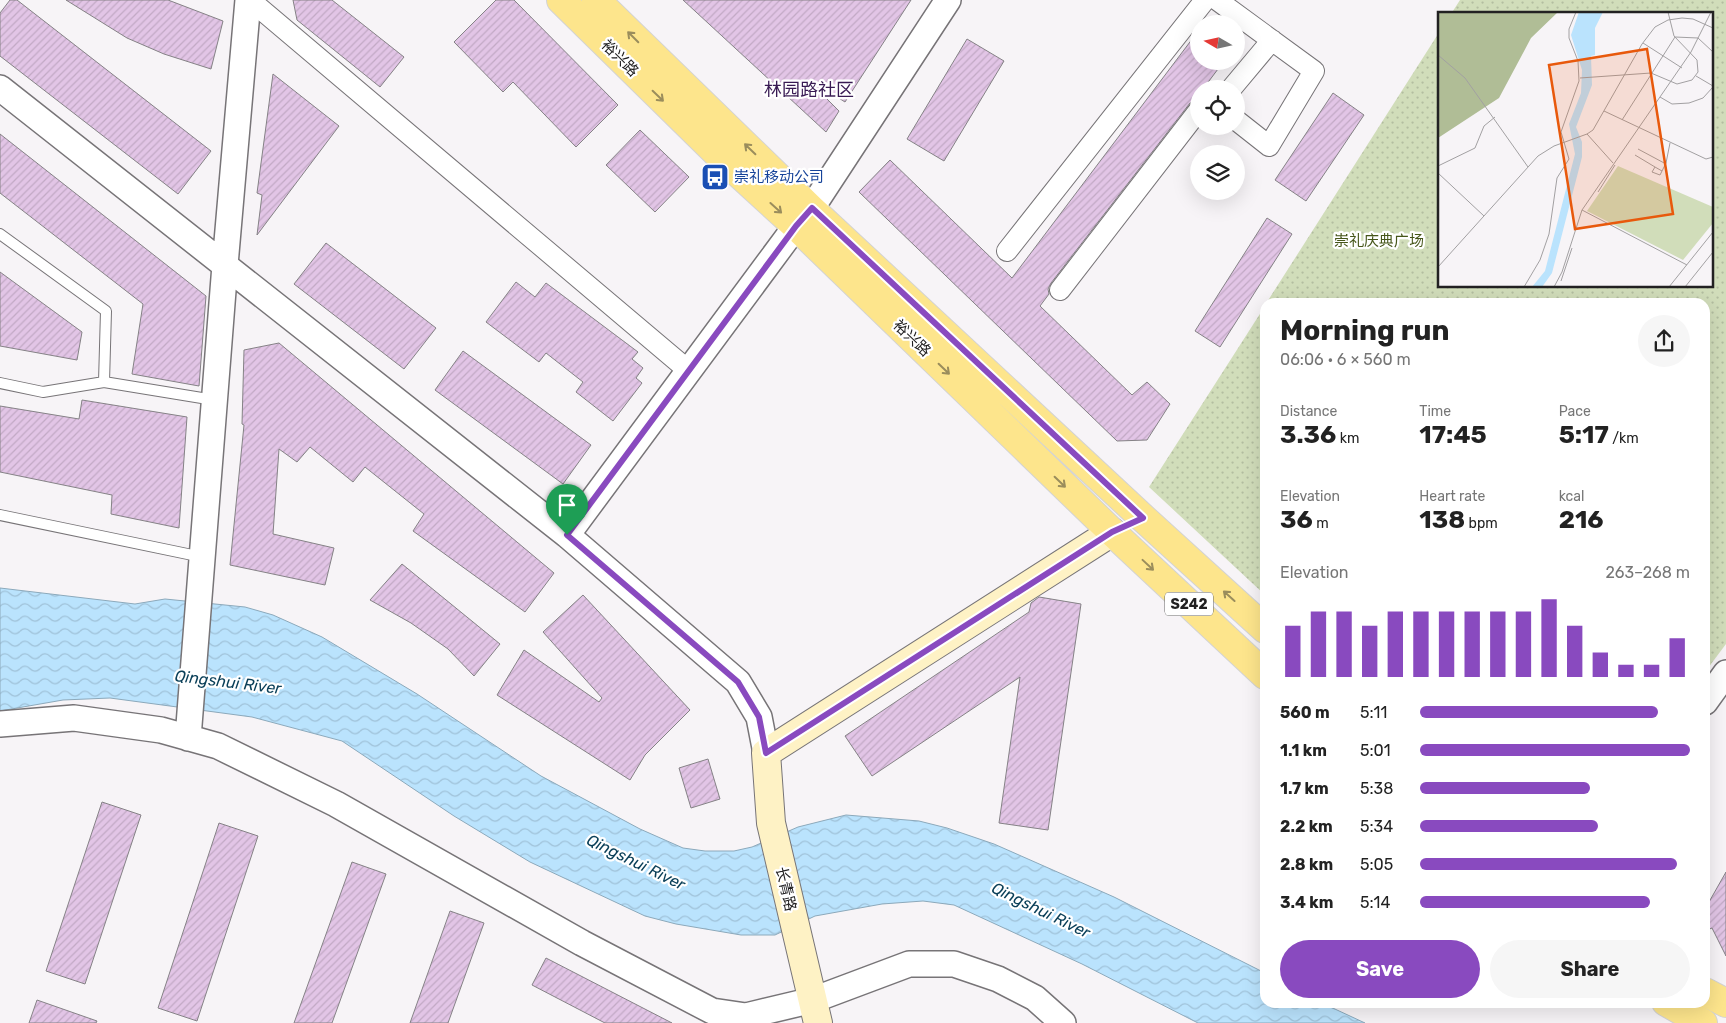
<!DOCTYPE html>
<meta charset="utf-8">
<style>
:root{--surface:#fff;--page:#f6f6f6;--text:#222;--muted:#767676;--accent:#894abf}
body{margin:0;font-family:Rubik,"Noto Sans SC",sans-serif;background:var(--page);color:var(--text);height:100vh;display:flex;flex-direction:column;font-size:19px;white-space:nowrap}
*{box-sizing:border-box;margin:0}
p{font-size:16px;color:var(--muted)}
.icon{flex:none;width:28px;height:28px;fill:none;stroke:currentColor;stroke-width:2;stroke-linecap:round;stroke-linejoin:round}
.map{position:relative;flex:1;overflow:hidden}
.details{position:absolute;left:1260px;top:298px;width:450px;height:710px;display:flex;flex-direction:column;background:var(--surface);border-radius:15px;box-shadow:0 5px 20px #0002}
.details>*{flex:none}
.needle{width:32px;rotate:279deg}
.buttons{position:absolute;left:1190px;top:15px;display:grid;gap:10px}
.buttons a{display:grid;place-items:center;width:55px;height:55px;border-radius:50%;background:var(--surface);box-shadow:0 5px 20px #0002;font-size:25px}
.pin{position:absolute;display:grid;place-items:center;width:42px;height:42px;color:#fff;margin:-51px -21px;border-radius:50% 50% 50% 0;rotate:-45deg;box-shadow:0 0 5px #0007}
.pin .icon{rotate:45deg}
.round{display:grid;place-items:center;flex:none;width:52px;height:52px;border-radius:26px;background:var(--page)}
.headline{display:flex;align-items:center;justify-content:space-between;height:85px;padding:0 20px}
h1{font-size:28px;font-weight:700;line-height:38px}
.stats{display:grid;grid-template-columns:repeat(3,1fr);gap:8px;height:85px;padding:5px 20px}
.stats div{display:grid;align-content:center}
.stats b{font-size:25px;font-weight:700}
.stats small{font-size:14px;font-weight:400}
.stats p{font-size:14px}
.chart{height:140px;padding:10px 20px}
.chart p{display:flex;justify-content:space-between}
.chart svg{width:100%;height:90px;margin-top:5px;stroke:var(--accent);stroke-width:6}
.cta{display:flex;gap:10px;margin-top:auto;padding:10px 20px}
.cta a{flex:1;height:58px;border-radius:30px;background:var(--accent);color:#fff;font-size:20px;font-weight:700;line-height:58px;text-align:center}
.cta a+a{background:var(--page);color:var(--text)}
ul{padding:0 20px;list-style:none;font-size:16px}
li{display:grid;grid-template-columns:80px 60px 1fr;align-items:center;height:38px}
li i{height:12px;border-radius:6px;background:var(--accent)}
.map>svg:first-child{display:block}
.park{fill:url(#park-dots)}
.water{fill:url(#water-waves);stroke:#8ca9bb}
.building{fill:url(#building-hatch);stroke:#858286}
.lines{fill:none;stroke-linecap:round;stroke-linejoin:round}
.service-casing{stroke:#777477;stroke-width:12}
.minor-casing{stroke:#777477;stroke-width:22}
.tertiary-casing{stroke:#777477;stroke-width:28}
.secondary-casing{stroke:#777477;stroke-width:30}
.primary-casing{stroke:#d3d3d3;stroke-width:30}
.service{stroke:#fff;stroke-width:10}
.minor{stroke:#fff;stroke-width:20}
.tertiary{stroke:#fff;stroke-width:25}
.secondary{stroke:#fef2c5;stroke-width:28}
.primary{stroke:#fde58c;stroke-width:28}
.oneway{stroke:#9a8d5c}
.route-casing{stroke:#fff;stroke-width:10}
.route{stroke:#894abf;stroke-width:6}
.labels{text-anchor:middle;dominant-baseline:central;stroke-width:4.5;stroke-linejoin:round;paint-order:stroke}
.shield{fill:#fff;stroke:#646464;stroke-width:1}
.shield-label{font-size:14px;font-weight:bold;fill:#222122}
.street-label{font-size:15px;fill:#222122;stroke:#fff}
.transit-label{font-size:15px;fill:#164399;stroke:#fff;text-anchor:start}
.park-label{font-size:15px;fill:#46561a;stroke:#fff}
.water-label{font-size:16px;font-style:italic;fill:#0b4059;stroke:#fff}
.quarter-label{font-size:18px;fill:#381a53;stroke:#fff}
.inset-road{fill:none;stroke:#a2a0a2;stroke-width:1}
.view{fill:#e8590c;fill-opacity:0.15;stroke:#e8590c;stroke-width:2.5}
.inset-edge{fill:none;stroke:#222122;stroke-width:2.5}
</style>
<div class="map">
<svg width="1726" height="1023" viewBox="0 0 1726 1023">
<defs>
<pattern id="park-dots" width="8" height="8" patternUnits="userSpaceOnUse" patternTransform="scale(1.25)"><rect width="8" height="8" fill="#d1ddba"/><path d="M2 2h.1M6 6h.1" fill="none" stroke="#b3bda0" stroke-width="1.8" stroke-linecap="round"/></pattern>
<pattern id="water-waves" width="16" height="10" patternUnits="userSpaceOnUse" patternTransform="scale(1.25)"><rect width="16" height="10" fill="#bae3fd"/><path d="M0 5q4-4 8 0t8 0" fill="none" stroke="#a0c2d9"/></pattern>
<pattern id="building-hatch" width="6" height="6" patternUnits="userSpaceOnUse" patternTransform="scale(1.25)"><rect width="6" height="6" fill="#e2c5e6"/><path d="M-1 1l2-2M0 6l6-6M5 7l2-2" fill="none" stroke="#c2a9c5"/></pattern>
</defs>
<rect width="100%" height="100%" fill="#f7f4f7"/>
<path class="park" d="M1460 0H1726V644L1705 672V302H1267L1440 31V286H1712V14H1451Z
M1265 306V595L1149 487Z"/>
<path class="water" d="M0 588 135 604 165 599 245 607 273 615 322 637 417 694 541 776 640 829 683 848 705 851H734L752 847 798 827 846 815 919 821 947 828 994 844 1114 897 1265 973V1002L1322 1003 1365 1023H1198L1082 964 954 905 923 901 882 904 815 916 775 935H741L676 924 645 916 530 862 454 816 342 741 252 717 110 698 63 700 0 711Z"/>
<path class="building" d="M10 0H17L211 151 178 194 0 56V13Z
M66 0H168L223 21 211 69 164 54 127 38Z
M293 0H332L404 57 380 87 297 20Z
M496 0H514L618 105 576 147 513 82 503 92 454 42Z
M683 0H911L845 102 826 90 823 95 839 111 826 132Z
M1199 30V61H1224L1203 89H1199V95L1196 99 1190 103 1051 283 1048 289 1049 294 1040 306 1132 395 1147 382 1170 404 1147 440 1117 441 859 192 890 160 1012 278Z
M967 39 1004 61 944 161 907 139Z
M273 74 339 126 257 235 262 195 257 193Z
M1333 93 1364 115 1306 201 1275 180Z
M640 130 689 177 655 212 606 165Z
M0 134 206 296 199 386 132 374 143 304 0 193Z
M1267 218 1292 234 1220 347 1195 331Z
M326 243 436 328 404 369 294 284Z
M0 272 82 332 77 360 0 346Z
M516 282 535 297 546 283 638 352 632 359 643 368 636 378 642 383 613 421 576 392 583 382 546 353 539 362 486 322Z
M279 343 554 573 525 612 413 531 424 514 365 467 353 482 310 447 297 462 279 449 273 534 334 548 325 585 230 565 244 425 242 424 244 350Z
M463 351 591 445 563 484 435 390Z
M82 400 187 417 179 528 111 514 112 495 0 472V406L79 419Z
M402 564 500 644 474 676 448 649 411 623 370 600Z
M583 595 690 710 645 755 630 780 497 695 524 650 599 702 602 698 543 632Z
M1039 597 1081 604 1048 830 999 823 1020 677 872 776 845 736 1029 612 1031 603Z
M708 759 720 799 691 808 679 768Z
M102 802 141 815 85 984 46 971Z
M219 823 258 836 197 1021 158 1008Z
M352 862 386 874 332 1023H294Z
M1726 872V956L1712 928 1705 931V909Z
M450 911 484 923 448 1023H410Z
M546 958 672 1023H605L532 985Z
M37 1000 97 1021 96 1023H29Z"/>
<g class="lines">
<defs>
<path id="service" d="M0 234 106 311 104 382 214 400
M0 383 43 392 104 382
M0 515 202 557"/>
<path id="minor" d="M250 0 689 371
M1217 0 1314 71 1269 146 1236 120
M1231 89 1272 40
M1007 251 1205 0
M1060 290 1199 110"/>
<path id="tertiary" d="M0 88 567 535 738 682 759 717 766 753
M567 535 796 226 811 209 948 0
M1705 702 1726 673
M0 724 74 718 161 730 218 746 336 804 582 943 712 1011 746 1016 813 1000 909 964H954L998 979 1035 998 1063 1023
M188 738 225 265 248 0"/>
<path id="secondary" d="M818 1023 771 823 766 753 1112 532"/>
<path id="primary" d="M561 0 726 162 796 226 1112 532 1265 675
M596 0 811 209 1143 518 1265 629
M1705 992 1726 1003
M1666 1002 1703 1023"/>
</defs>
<use href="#service" class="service-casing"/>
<use href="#minor" class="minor-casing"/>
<use href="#tertiary" class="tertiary-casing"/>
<use href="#secondary" class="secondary-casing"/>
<use href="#primary" class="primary-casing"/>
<use href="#service" class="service"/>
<use href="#minor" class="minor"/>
<use href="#tertiary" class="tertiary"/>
<use href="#secondary" class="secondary"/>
<use href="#primary" class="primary"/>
</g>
<defs><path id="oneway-shaft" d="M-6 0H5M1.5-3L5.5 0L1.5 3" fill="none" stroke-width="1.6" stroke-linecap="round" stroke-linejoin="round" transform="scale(1.25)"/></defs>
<g class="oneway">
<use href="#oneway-shaft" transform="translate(633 37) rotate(-135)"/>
<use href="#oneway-shaft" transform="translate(658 96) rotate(44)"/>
<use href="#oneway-shaft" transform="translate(750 149) rotate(-136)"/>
<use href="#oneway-shaft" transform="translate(776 208) rotate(42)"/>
<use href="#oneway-shaft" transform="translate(944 369) rotate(44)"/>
<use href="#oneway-shaft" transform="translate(1060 482) rotate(44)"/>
<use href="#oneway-shaft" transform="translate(1148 565) rotate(43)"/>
<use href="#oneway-shaft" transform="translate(1229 596) rotate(-138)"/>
</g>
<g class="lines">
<defs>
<path id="route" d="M812 208 1143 518 1112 532 766 753 759 717 738 682 567 535 796 226Z"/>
</defs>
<use href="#route" class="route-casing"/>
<use href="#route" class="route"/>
</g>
<defs>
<symbol id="bus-square" viewBox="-11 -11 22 22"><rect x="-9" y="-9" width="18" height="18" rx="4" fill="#1a4fb4" stroke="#fff"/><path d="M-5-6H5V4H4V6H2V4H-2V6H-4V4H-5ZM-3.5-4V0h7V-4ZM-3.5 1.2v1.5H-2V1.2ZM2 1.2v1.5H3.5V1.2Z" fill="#fff"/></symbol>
</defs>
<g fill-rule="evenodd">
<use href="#bus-square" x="699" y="161" width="32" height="32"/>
</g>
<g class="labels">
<rect class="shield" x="1165" y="592.5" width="48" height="23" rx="4"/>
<g class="shield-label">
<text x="1189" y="604">S242</text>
</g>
<g class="street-label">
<text transform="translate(620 58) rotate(45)">裕兴路</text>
<text transform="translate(912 338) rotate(44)">裕兴路</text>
<text transform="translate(786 889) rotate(77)">长青路</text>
</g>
<g class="transit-label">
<text x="734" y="177">崇礼移动公司</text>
</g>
<g class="park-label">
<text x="1379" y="241">崇礼庆典广场</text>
</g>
<g class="water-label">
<text transform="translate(228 682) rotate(7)">Qingshui River</text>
<text transform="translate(636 862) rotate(26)">Qingshui River</text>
<text transform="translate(1041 910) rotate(26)">Qingshui River</text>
</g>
<g class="quarter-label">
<text x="809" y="90">林园路社区</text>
</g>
</g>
<g transform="translate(1438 12)">
<rect width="275" height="275" fill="#f7f4f7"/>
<path d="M0 0H120L93 26 61 86 0 126Z" fill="#b0bd96"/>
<path d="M180 154 275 195V211L245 248 149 199Z" fill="#d1ddba"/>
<path d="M141 0H165L157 16V43L153 44 154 73 138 115 144 130V145L114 261 104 275H94L107 259 137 142 131 112 143 81 144 58 133 23Z" fill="#bae3fd"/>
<path class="inset-road" d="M205 31 244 56M0 43 27 66 90 155M258 64 275 74M142 66 213 61 239 72 254 68 260 60 259 48 236 24 230 0M222 85 234 92 251 91 265 86 275 75M166 99 268 147 275 145M184 108 237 25 260 26 275 40M149 122 155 118 204 32 217 15 230 8 244 6 255 7 275 16M200 137 228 152M197 143 217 155M0 154 37 136 46 114 57 105M224 159 217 155 214 160 222 163 228 151 232 131M0 161 46 204M160 180 177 153M144 198 249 253M0 255 100 144 116 134 149 122 175 151M123 269 134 236M86 275 102 248 111 222 119 166 131 147 123 120 141 69 140 49 131 26V17L138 0M116 275 124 260 144 198 253 40 273 0M231 275 275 220M247 275 275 240"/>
<path class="view" d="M209 37 235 202 137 217 111 53Z"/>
<rect width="275" height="275" class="inset-edge"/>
</g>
</svg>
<div class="buttons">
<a><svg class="needle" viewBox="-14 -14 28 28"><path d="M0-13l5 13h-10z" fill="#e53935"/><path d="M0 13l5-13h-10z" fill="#767676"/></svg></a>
<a><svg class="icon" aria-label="locate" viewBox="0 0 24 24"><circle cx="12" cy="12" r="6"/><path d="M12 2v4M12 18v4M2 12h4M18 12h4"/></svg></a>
<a><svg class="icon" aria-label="layers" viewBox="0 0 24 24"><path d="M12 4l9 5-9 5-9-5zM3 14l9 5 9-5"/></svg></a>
</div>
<div class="pin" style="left:567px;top:535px;background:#1e9e55"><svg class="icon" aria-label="arrive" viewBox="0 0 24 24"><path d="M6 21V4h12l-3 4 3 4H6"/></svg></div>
<section class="details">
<div class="headline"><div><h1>Morning run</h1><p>06:06 · 6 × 560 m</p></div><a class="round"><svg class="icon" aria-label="share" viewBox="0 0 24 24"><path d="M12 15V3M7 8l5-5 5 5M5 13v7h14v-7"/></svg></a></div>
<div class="stats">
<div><p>Distance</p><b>3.36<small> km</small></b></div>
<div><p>Time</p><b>17:45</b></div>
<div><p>Pace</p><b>5:17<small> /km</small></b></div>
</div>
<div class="stats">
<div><p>Elevation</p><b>36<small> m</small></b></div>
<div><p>Heart rate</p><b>138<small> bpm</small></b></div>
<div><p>kcal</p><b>216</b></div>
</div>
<div class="chart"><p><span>Elevation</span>263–268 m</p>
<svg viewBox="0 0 160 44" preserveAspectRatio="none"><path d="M5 44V19M15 44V12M25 44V12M35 44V19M45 44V12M55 44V12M65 44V12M75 44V12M85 44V12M95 44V12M105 44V6M115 44V19M125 44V32M135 44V38M145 44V38M155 44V25"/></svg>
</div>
<ul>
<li><b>560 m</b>5:11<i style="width:88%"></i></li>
<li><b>1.1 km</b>5:01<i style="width:100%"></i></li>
<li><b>1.7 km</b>5:38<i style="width:63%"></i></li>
<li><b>2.2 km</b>5:34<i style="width:66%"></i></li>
<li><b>2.8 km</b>5:05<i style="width:95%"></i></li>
<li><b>3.4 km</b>5:14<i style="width:85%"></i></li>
</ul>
<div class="cta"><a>Save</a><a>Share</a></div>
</section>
</div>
